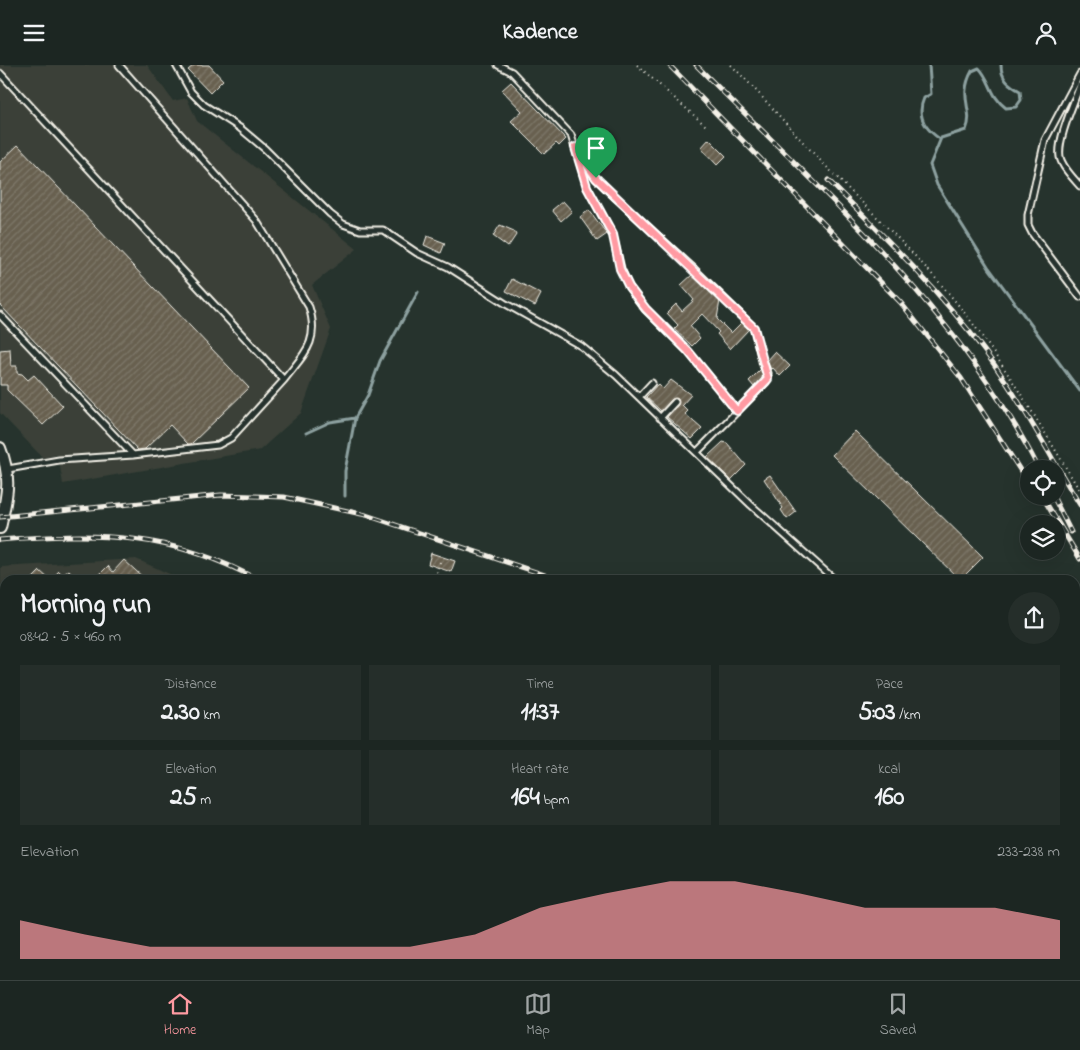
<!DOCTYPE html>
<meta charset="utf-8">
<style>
:root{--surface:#1c2622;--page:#252e2a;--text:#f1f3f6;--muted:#a0a5a5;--line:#3a4340;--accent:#ff9aa2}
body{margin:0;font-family:"Indie Flower",sans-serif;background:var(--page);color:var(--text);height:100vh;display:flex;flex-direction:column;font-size:19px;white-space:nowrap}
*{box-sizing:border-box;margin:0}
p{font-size:16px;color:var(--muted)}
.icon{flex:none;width:28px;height:28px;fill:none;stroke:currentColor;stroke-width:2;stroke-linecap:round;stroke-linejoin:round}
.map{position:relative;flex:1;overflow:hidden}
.drawer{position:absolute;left:0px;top:510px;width:1080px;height:405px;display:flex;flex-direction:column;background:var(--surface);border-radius:15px 15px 0 0;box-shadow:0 5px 20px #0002,0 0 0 1px var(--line)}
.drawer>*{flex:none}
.tools{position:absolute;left:1020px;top:395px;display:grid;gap:10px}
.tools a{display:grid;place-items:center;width:45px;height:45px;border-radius:50%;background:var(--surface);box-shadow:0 5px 20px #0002,0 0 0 1px var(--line);font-size:25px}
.pin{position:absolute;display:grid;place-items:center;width:42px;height:42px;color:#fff;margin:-51px -21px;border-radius:50% 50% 50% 0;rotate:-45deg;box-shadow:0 0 5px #0007}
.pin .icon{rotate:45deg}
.round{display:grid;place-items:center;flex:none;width:52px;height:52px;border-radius:26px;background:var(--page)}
.summary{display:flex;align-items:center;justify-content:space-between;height:85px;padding:0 20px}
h1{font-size:28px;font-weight:700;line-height:38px}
.figures{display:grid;grid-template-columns:repeat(3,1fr);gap:8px;height:85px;padding:5px 20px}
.figures div{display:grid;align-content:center;border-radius:0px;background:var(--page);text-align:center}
.figures b{font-size:25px;font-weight:700}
.figures small{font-size:14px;font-weight:400}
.figures p{font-size:14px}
.chart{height:140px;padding:10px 20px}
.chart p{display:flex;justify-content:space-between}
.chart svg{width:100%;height:90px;margin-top:5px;fill:var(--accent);opacity:.7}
header{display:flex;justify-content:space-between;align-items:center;height:65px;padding:0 20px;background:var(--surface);font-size:22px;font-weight:700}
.menu{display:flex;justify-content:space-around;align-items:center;height:70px;border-top:1px solid var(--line);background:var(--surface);font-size:14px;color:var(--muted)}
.menu a{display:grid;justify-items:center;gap:2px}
.menu .current{color:var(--accent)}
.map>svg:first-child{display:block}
.built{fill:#3a4138}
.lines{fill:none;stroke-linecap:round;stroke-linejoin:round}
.stream{stroke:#8da1a0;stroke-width:3}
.building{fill:url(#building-hatch);stroke:#f4f1e8}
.service-casing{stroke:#f4f1e8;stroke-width:9}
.minor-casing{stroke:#f4f1e8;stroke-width:14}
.motorway-casing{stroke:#f4f1e8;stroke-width:21}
.path{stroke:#f4f1e8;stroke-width:2;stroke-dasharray:1 4;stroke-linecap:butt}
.service{stroke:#26332d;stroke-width:5}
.minor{stroke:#26332d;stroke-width:10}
.motorway{stroke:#716f4a;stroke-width:18}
.rail-casing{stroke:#f4f1e8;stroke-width:5}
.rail{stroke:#26332d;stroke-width:3;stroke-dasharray:9;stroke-linecap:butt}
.route-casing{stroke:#fff;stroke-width:10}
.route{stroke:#ff9aa2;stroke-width:6}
</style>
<header><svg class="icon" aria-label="menu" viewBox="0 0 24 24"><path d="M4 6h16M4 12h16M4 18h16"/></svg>Kadence<svg class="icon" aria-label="person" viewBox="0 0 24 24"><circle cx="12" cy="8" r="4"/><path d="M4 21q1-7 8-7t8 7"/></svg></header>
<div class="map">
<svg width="1080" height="915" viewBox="0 0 1080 915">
<defs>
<pattern id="building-hatch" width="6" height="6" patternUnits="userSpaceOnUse" patternTransform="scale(1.25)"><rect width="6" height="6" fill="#686150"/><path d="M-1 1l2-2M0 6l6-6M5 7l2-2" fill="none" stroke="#7e7869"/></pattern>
</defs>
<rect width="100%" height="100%" fill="#26332d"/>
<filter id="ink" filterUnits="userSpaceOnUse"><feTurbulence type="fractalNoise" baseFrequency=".02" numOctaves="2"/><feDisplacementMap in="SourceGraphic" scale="10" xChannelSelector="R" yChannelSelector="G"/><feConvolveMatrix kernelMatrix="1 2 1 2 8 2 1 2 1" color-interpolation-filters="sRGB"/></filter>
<g filter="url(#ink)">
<path class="built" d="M0 0H147L173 36 187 33 197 56 357 184 312 220 331 264 301 348 260 385 63 419 58 390 43 393 0 348Z
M136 494 183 515H5V567L0 566 1 502Z
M5 585V738L0 719V615Z"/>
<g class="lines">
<path class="stream" d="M929 0 931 29 924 33C916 51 925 64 940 74
M1001 0C1001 14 1009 20 1020 26L1021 35 1016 42 1006 43C989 30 991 15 979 3L972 6C957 33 975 46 966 65L941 73 930 100 937 120 989 203 1080 326
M306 368 330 357 355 353
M345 431V406L355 353 368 330 380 296 418 227"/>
</g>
<path class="building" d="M194 0H209L223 15 210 28 188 5Z
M511 17 566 74 559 81 556 78 544 89 511 56 522 46 502 25Z
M709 74 726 91 717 100 701 83Z
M18 80 249 323 191 379H188L170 360 145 384 138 385 0 240V97Z
M563 136 572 146 561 156 552 145Z
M589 145 607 169 597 176 580 152Z
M500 160 514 166 516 170 508 182 493 171Z
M427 171 445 178 441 188 424 180Z
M693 209 720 235 717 254 731 268 742 257 749 264 730 284 717 269 719 267 702 249 690 261 700 273 692 281 674 264 678 260 667 248 676 239 682 246 694 235 681 220Z
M512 214 541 229 535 241 506 226Z
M10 284 11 301H17V308L22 309 28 315 34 310 63 341 43 360 7 325V320H0V285Z
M775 287 790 301 780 311 773 303 771 305 767 296Z
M761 304 763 309 762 313 754 322 749 316Z
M671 315 691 330 682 340 688 346 685 349 702 364 692 374 667 352 678 340V334H672L661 346 646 332 658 319 663 324Z
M855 366 983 492 960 515 832 390Z
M723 377 727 378 746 400 731 415 707 392Z
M770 410 796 447 787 454 781 445 783 443 764 414Z
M431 488 455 496 451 507 428 499Z
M124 495 146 515H94L108 501 113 507Z
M69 505 79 515H50L59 506 63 510Z
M40 506 50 515H31Z"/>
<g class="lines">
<defs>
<path id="service" d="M119 0 256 155 309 242C320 277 304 289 284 315
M176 0 191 27 204 40 240 63 265 84 330 149 343 159 360 165H383L417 188 448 202 506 239 581 281 616 310 751 440 835 515
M498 0 512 7 571 70 587 122 613 170 621 204 629 222 645 244 688 286 737 346
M0 8 284 315 231 373 218 380 133 390 59 395 8 404
M1080 9 1045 75 1028 150V160L1032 168 1080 232
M1080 20C1074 38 1057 74 1060 92 1062 102 1073 113 1080 121
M579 90 596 113 616 133 691 201 754 263 763 300 768 308 766 317 697 387
M0 250 133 390
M639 332 652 318
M660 353 675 337
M0 541 5 544
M1075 791 1080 797
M734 910 739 915"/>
<path id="minor" d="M0 383C12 413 7 431 0 463
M533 910 537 915"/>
<path id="motorway" d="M0 872 5 878
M0 893 5 898
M15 910 19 915"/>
</defs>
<use href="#service" class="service-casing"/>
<use href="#minor" class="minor-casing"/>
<use href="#motorway" class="motorway-casing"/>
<path class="path" d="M637 0 706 61
M731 0C762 30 789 63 819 94 873 150 930 200 976 263 1014 315 1047 371 1080 426
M440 497 436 511 450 515
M1005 910 1010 915"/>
<use href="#service" class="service"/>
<use href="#minor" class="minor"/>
<use href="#motorway" class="motorway"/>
<defs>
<path id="rail" d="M669 0 901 238 961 313 1029 419
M696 0C820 125 959 245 1039 404
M828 115C883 170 939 225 986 288 1021 336 1049 389 1080 440
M1042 431 1080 494
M1053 431 1071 467
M0 452 221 430 284 432 366 450 560 515
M0 475C97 467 171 467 258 515
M668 910 673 915
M1012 910 1016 915"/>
</defs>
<use href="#rail" class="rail-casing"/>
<use href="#rail" class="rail"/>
</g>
</g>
<g class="lines" filter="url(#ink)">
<defs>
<path id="route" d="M575 82 596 113 754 263 768 314 737 346 688 286 646 244 629 222 620 204 613 170 587 122Z"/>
</defs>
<use href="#route" class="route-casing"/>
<use href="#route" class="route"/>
</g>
</svg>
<div class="tools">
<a><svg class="icon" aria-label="locate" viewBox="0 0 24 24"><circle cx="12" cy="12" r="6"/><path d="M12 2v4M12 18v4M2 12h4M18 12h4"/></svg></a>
<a><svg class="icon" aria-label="layers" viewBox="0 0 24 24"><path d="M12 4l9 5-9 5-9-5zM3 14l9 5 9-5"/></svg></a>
</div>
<div class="pin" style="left:596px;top:113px;background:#1e9e55"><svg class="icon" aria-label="arrive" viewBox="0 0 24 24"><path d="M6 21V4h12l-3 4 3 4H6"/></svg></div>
<section class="drawer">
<div class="summary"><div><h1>Morning run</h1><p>08:42 · 5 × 460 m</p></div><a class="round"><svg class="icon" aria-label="share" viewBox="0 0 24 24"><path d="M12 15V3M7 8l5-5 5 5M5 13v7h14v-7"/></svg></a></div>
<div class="figures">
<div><p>Distance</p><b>2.30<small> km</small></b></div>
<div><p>Time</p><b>11:37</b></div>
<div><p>Pace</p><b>5:03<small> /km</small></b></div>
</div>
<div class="figures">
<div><p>Elevation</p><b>25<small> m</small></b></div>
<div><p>Heart rate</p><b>164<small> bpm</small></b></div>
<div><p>kcal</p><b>160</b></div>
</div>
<div class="chart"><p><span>Elevation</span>233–238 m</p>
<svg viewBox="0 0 160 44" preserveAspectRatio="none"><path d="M0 44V25L10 32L20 38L30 38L40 38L50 38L60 38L70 32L80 19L90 12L100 6L110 6L120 12L130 19L140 19L150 19L160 25V44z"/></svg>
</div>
</section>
</div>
<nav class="menu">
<a class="current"><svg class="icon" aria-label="home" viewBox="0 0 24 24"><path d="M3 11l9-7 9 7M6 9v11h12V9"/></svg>Home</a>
<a><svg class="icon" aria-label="map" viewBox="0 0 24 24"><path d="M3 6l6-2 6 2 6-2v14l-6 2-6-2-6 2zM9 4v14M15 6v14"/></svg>Map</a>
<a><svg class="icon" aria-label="saved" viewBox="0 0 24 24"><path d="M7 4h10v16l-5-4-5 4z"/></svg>Saved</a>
</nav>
